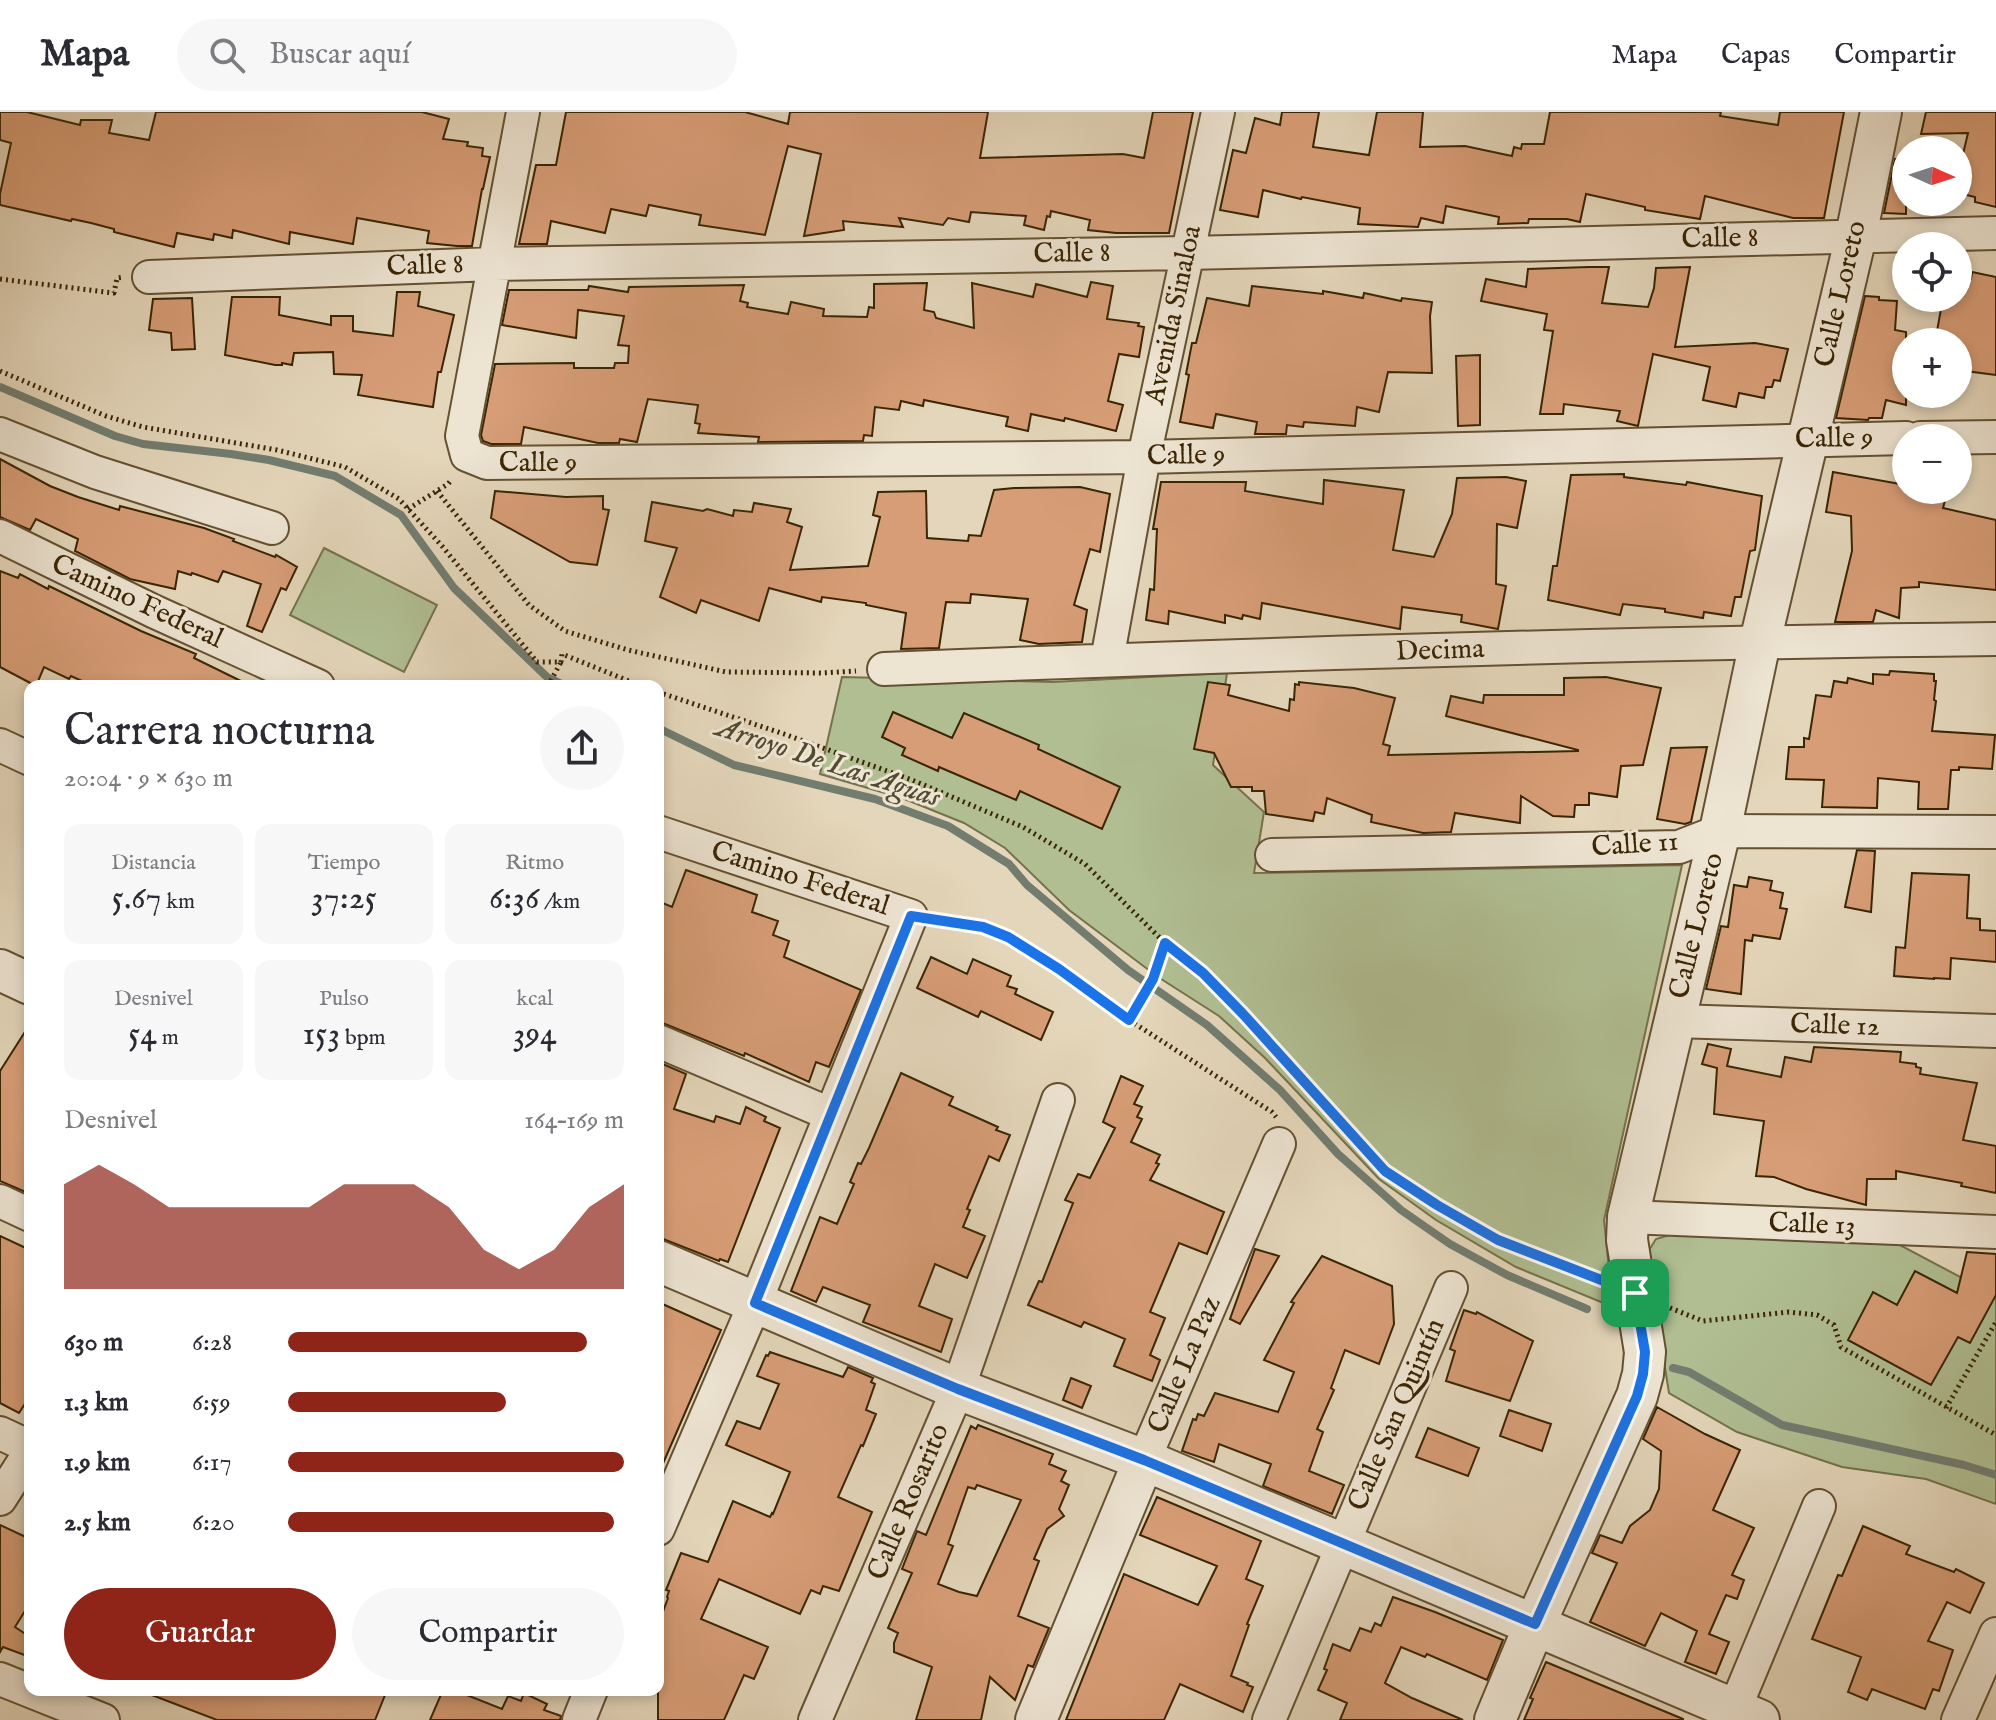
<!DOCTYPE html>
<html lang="es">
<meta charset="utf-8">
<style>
:root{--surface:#fff;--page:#f7f7f7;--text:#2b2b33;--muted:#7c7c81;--line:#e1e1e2;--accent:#8f2418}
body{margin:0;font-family:"IM FELL English",serif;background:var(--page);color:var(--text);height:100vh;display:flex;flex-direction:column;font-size:30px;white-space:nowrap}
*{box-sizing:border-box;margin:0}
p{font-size:26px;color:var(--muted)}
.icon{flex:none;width:44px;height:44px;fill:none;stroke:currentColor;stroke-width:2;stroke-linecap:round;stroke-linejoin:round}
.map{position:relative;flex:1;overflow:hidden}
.drawer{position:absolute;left:24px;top:568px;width:640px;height:1016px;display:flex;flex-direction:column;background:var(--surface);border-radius:16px;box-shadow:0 4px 12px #0003}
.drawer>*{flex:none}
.needle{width:52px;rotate:93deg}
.tools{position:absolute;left:1892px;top:24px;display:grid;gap:16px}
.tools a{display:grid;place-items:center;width:80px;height:80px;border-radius:50%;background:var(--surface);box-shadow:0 4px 12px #0003;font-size:40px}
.pin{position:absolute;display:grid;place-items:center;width:68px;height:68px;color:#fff;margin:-34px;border-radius:16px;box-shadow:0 4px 12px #0006}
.round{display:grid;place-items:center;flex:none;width:84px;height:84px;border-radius:42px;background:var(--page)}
.head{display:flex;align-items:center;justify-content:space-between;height:136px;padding:0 40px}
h1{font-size:44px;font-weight:600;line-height:60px}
.figures{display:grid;grid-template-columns:repeat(3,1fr);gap:12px;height:136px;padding:8px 40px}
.figures div{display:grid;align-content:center;border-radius:16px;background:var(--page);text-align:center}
.figures b{font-size:34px;font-weight:600}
.figures small{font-size:22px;font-weight:400}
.figures p{font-size:22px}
.chart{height:224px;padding:16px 40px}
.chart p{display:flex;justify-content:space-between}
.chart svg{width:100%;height:144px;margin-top:8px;fill:var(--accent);opacity:.7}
.cta{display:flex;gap:16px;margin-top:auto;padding:16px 40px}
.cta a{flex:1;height:92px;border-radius:48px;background:var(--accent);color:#fff;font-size:32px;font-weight:600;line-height:92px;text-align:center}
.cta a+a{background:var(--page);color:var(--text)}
ul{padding:0 40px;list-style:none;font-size:26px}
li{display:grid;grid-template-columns:128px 96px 1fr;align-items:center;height:60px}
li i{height:20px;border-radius:10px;background:var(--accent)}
header{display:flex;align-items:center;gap:48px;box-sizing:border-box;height:112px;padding:0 40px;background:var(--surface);border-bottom:2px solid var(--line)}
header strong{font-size:38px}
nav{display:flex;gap:44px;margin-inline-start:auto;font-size:28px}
.search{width:560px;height:72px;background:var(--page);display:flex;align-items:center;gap:20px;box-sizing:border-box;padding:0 28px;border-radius:44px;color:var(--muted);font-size:30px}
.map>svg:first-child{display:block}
.green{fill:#b0be92;stroke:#75724b;stroke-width:2}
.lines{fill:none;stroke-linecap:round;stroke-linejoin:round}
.stream{stroke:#727d70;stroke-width:8}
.building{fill:#d79d76;stroke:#3a2504;stroke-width:2;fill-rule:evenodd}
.minor-casing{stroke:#645132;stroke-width:36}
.tertiary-casing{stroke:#645132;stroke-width:44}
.path{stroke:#3a2504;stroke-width:5;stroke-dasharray:2 4;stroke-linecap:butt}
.minor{stroke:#ede4d2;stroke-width:32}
.tertiary{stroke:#ede4d2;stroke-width:40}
.route-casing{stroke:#fff;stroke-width:16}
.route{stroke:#1a73e8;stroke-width:10}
.labels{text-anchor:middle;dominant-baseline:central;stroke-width:6;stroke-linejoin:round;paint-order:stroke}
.street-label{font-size:28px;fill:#3a2504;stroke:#ede4d2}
.water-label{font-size:30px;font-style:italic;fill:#524a31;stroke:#ede4d2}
</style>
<header>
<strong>Mapa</strong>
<div class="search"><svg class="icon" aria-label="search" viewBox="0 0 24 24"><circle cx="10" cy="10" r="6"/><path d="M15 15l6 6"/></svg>Buscar aquí</div>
<nav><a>Mapa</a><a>Capas</a><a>Compartir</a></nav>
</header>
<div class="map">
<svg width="1996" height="1608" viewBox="0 0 1996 1608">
<rect width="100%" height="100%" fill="#e4d6ba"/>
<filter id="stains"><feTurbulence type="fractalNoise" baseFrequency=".0025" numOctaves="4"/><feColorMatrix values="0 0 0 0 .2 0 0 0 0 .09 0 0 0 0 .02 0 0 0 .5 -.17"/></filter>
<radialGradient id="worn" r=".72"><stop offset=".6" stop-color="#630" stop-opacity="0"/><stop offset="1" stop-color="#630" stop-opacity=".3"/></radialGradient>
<path class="green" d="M324 436 437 493 404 560 290 503Z
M1227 561 1213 653 1264 700 1254 761 1682 753 1604 1108 1613 1195 1516 1155 1436 1108 1379 1067 1265 946 1219 904 1158 865 1069 798 1005 736 964 711 902 686 820 662 842 565 1053 570Z
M1673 1122 1898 1132 1996 1184V1392L1926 1367 1842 1355 1737 1320 1669 1281 1648 1149 1649 1138 1656 1127Z"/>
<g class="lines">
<path class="stream" d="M0 275 115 324 143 332 231 342 269 348 335 364 401 403 454 476 547 565 566 574
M658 616 734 653 875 687 948 714 1009 752 1027 773 1128 858 1207 913 1280 978 1338 1042 1401 1098 1450 1132 1507 1163 1587 1197
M1673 1256 1689 1260 1782 1313 1964 1353 1996 1363"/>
</g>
<path class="building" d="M0 0H27L80 13 81 8H112L109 21 149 28 156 0H422L449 7 443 27 468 30 467 34 483 36 482 44 490 45 483 77H482L472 134H457L427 131 429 119 357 106 353 132 290 120 289 132 233 118 232 126 214 122 213 128 177 121 174 135 114 120V117L91 111 72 107 71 109 0 93V82L11 31 0 28Z
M566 0H745L788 12 790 0H988L980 46 1123 42 1144 46 1153 0H1193L1169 121H1116L1088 118 1090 108 1051 99 1050 105 1047 104 1044 118 1024 113 1026 104 971 100 969 110 948 106 943 113 899 106 903 115 843 109 844 118 804 124 821 42 788 34 765 123 699 113 701 103 649 93 646 104 611 97 605 121 551 109 547 132H519L536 53H556Z
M1282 0H1319L1313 35 1369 43 1377 0H1423L1420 35 1465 34 1512 44 1514 35 1521 37 1522 32H1544L1550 0H1721L1720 4 1778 13 1780 0H1844L1824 106H1793L1705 84 1700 107 1645 98V95L1586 82 1580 110 1567 107H1529L1528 111 1498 112 1499 105 1446 94 1443 111 1421 106 1418 115 1358 112 1360 96 1302 85 1301 87 1263 78 1258 105 1220 98 1233 38 1246 41 1255 6 1280 13Z
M1926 0H1996V95L1975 90V85L1958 81V63L1968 21 1921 22Z
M1895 47 1906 50V102L1884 101Z
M1589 155H1609L1602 191 1648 195 1654 176 1656 156 1690 155 1675 235 1755 231 1788 237 1780 269 1774 268 1772 275H1766L1764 286 1739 281 1736 295 1703 288 1710 255 1653 242 1638 314 1617 309 1620 299 1564 292 1563 302H1540L1553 219 1544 218 1547 202 1481 189 1486 167 1526 175 1528 157Z
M1972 160 1996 165V263L1958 258V230H1935L1943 186H1958V165L1971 167Z
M1091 170 1113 174 1107 207 1139 211 1138 214 1144 215 1139 245 1119 242 1108 289 1123 293 1116 319 1065 306 1064 309 1031 302 1028 319 1006 314 1008 305 924 288 923 294 901 289 899 298 875 295 872 324 864 323 863 329 758 330 759 325 698 321 700 312 695 311 698 293 648 287 637 330 620 327 619 331H598L524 315 521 332H491L483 329 481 323 495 252 574 251V256H614L615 251H628L629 234 618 233 624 204 578 198 576 226 502 213 509 178H588L589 174 628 180 629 175 744 173 740 189 748 191 747 195 788 202 791 190 824 197 823 204 867 205 869 195 874 196V172L927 171 924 198 934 200 936 206 974 216 972 171 1033 185 1036 172 1087 185Z
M1252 174 1323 182V179L1363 186 1364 181 1401 189 1402 186 1432 190 1430 204 1432 261 1388 260 1379 300 1357 295 1355 314 1304 310 1303 315 1287 313 1286 322H1255L1257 310 1216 302 1213 316 1180 310 1189 263 1186 262 1192 231H1196L1207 186 1249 194Z
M397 180H420L418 194 454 203 441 260H438L433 295 358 283 362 263 334 262 333 240 294 241 292 253 282 251V253H275L225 243 232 185H280L279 203 331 213V204H353V219L393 224Z
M1865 184 1879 185V188L1897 189 1895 218 1906 220V293L1886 288 1882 306H1869L1868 308 1836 306Z
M192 186 195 237 172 238 171 221 149 218 153 187Z
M1480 243V313L1458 314 1456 244Z
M0 347 50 374 78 385 119 398 120 394 204 416 234 427 233 429 275 445 276 443 297 455 286 478 281 476 262 520 247 514 261 472 223 459 218 470 192 461 191 463 178 459 175 477 130 467 75 439 78 427 36 407 30 418 0 405Z
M1833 360 1906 373V378H1932L1947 381 1943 396 1996 408V478L1919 470V475L1901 476 1899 506 1876 498 1873 510H1835L1852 439 1851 404 1826 400Z
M1624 362V365L1686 373 1687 370 1762 384 1755 438 1750 439 1741 485H1735L1731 504 1704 500 1703 506 1665 500V497L1623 492 1620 503 1548 488 1553 454H1557L1571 363Z
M1506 365 1526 369 1517 416 1497 412 1496 472 1506 474 1498 517 1461 510 1462 503 1402 495 1400 517 1262 491 1260 507 1243 503 1242 507 1225 503V511L1169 499 1168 512 1146 508 1150 477 1154 478 1157 417H1153L1161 370H1246L1245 379 1323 392 1324 368 1404 378 1393 438 1434 445 1452 402 1457 366Z
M1080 375 1110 382 1100 440 1090 437 1074 493 1087 498 1082 530 1039 532 1020 528 1028 487 971 482 970 491 946 490 939 536 901 537 906 501 866 493V491L822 485 821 490 769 476 759 509 701 488 696 501 660 485 677 436 645 429 652 390 703 399 707 397 733 404 734 398 752 400 754 391 791 397 787 410 802 415 790 458 868 454 880 405 873 403 878 380 926 379 927 426 968 429 969 423 981 424 994 378 1014 376Z
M495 379 566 385 603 384V397L609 398 597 453 570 450 491 406Z
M0 459 18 466 20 462 48 477 49 474 141 519 196 542 194 546 251 574H93L71 564 69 567 44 555 36 574 0 555Z
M1890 559 1934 562V569H1936L1934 588 1936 589 1932 619 1995 623 1992 657 1959 655V658H1951L1948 697H1918L1919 670 1878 666 1877 696 1822 695 1824 668 1786 667 1789 635H1804V626L1809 627 1816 583 1831 585 1834 569 1847 571 1848 566 1873 572V562L1889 563Z
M1606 565 1661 576 1643 653 1621 654 1617 685 1589 681V693H1575L1574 705 1553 704 1521 684 1520 711 1455 701 1451 720 1423 721 1371 710 1372 703 1327 686 1324 702 1315 700 1313 709 1266 702 1264 679H1252V675H1231L1214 641 1194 637 1208 570 1230 573 1228 583 1289 599 1290 587 1294 588 1295 572 1299 573V570L1354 576 1395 586 1383 632 1390 634 1388 643 1578 639V638L1446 604 1451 584 1483 591 1484 583H1564V566Z
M893 600 952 626 964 601 1039 633 1038 637 1120 675 1102 717 1020 679 1016 688 939 655 938 659 902 643 905 636 882 625Z
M1707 635 1691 710 1685 712 1657 707 1671 636Z
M1857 738 1875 739 1871 800 1845 795Z
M686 758 757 783 752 800 778 809 773 823 789 829 784 845 861 878 829 955 816 950 809 970 745 941 744 944 665 912 658 910V789L672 795Z
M1912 761 1969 763 1967 806 1980 807V818L1996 819V850L1951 846 1950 867 1934 866V867L1894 864 1896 835 1905 836Z
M1749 765 1772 769 1770 778 1783 781 1780 796 1787 797 1780 827 1753 823 1752 829 1745 828 1741 882 1706 877 1721 814 1728 815 1734 773 1747 775Z
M931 845 967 862 973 847 1011 864 1007 874 1017 877 1015 882 1053 900 1041 928 981 899 978 905 917 876Z
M30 912V1082L0 1069V959Z
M1708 932 1731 937 1727 954 1781 965 1785 945 1811 950 1814 935 1901 940 1900 950 1916 952V955L1921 956 1920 962 1977 971 1963 1028 1996 1034V1081L1961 1074 1962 1071 1896 1059V1067H1867L1866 1093 1806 1077 1774 1065 1756 1064 1764 1009 1714 1002 1717 956 1702 952Z
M658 950 686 962 674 997 714 1010 716 1004 740 1012 746 995 766 1005 764 1009 780 1016 728 1150 720 1147 719 1149 658 1125Z
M901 961 953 985 949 993 998 1015 996 1018 1010 1023 999 1049 989 1044 967 1097 970 1098 963 1115 985 1124 967 1166 935 1152 919 1194 952 1207 941 1240 863 1210 870 1193 823 1175 816 1190 791 1179 820 1105 837 1112 854 1072 850 1070 858 1051 861 1052 869 1036Z
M1121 964 1143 974 1134 992 1142 995 1137 1005 1142 1007 1131 1030 1160 1043 1156 1051 1159 1052 1150 1068 1224 1100 1207 1142 1179 1131 1150 1200 1165 1206 1150 1243 1160 1248 1152 1269 1114 1254 1125 1227 1084 1210 1081 1215 1028 1193 1039 1169 1042 1170 1073 1091 1065 1088 1078 1062 1090 1066 1115 1016 1103 1010Z
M0 1124 30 1138V1284L19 1301 0 1291Z
M1255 1137 1279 1144 1240 1212 1230 1207Z
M1967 1140 1996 1142V1183L1970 1231 1958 1225 1931 1273 1848 1228 1873 1180 1897 1193 1915 1159 1957 1181Z
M1322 1144 1392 1174 1394 1212 1379 1252 1345 1238 1331 1276 1334 1278 1317 1317 1323 1320 1309 1359 1344 1373 1332 1402 1263 1374 1271 1352 1219 1332 1214 1350 1182 1339 1193 1307 1196 1308 1198 1302 1204 1304 1215 1281 1278 1300 1294 1260 1264 1248 1294 1191 1291 1190Z
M658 1190 721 1218 658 1363Z
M1464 1198 1476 1202 1477 1200 1533 1229 1510 1289 1446 1269 1455 1239 1450 1237Z
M770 1240 843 1265 848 1255 873 1266 871 1270 875 1272 866 1298 876 1302 863 1334 861 1333 838 1385 872 1400 839 1479 823 1474 820 1482 811 1478 800 1502 719 1467 701 1507 768 1535 754 1567 744 1563 724 1608H658V1513L668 1486 667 1485 669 1479 666 1478 681 1441 708 1450 733 1389 770 1405 772 1401 773 1402 790 1360 726 1333 737 1309 760 1317 779 1272 757 1264 766 1243 768 1244Z
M1071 1266 1091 1274 1082 1296 1063 1288Z
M1657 1295 1705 1322 1740 1338 1713 1398 1754 1416 1732 1463 1744 1468 1737 1487 1726 1483 1709 1522 1729 1530 1716 1562 1685 1550 1697 1519 1661 1501 1645 1534 1590 1510 1617 1451 1592 1441 1600 1423 1622 1431 1630 1414 1650 1398 1659 1377 1661 1339 1643 1327Z
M1509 1298 1551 1312 1542 1339 1500 1324Z
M978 1313 1053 1342 1049 1352 1066 1359 1061 1369 1069 1373 1059 1397 1064 1404 1047 1417 1034 1447 1039 1449 1018 1504 1049 1516 1033 1555 1028 1553 1015 1588 990 1565 981 1608H916L932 1555 894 1540V1531L898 1521 888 1516 912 1461 902 1457 917 1419 926 1423 971 1314 976 1317ZM977 1373 1021 1388 977 1484 959 1480 938 1472 953 1434 948 1432 968 1375 975 1377Z
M1428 1316 1479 1336 1468 1364 1416 1345Z
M1157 1385 1261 1429 1246 1467 1263 1474 1247 1512 1249 1513 1231 1564 1248 1571 1247 1573 1253 1575 1243 1600 1180 1572 1164 1608H1066L1124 1462 1198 1493 1217 1454 1140 1423Z
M0 1413 30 1427V1491L15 1515 30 1525V1545L3 1535 0 1540Z
M1863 1414 1910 1434 1906 1442 1954 1460 1956 1457 1984 1471 1970 1501 1947 1490 1928 1529 1953 1538 1939 1579 1933 1577 1925 1597 1872 1577 1867 1588 1848 1580 1861 1545 1812 1527 1838 1463 1842 1464Z
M1393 1485 1435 1500 1503 1528 1487 1568 1427 1542 1425 1545 1401 1535 1385 1571 1412 1586 1463 1608H1340L1347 1591 1318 1578 1327 1558 1324 1557 1333 1532 1350 1539 1360 1516 1371 1520 1375 1511 1381 1514Z
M1546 1550 1683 1607V1608H1524L1533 1587 1530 1586Z
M144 1578H387L375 1608H217L144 1580Z
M443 1578H454L502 1597 508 1584 521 1589 524 1581 547 1592 544 1598 561 1604 560 1608H430Z"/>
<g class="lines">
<defs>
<path id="minor" d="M523 0 462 324 467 343 487 351 1144 345 1906 326
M149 165 494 152 1187 141 1996 121
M0 322 95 360 272 416
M1920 326 1996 325
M0 424 153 499 318 574
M1107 548 1144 345 1218 0
M884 557C1254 542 1625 531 1996 527
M0 633 30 647
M658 720 911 804 755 1191 658 1417
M1272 743 1679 735 1720 719 1996 720
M1674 909 1996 919
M658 929 830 1002
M0 1089 30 1103
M1628 1105 1996 1120
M0 1321 30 1335
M1144 1348 1279 1032
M0 1387 30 1340
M0 1567 103 1608
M579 1608 591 1578
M815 1608 958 1277 1058 988
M1269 1608 1451 1176
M1730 1608 1819 1394
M1958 1608 1996 1522"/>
<path id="tertiary" d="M0 858 30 872
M658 1149 958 1277 1144 1348 1759 1608
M1036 1608 1144 1348
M1495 1608 1535 1512 1637 1284 1643 1262 1645 1240 1627 1128 1628 1105 1720 719 1760 530 1856 124 1881 0"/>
</defs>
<use href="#minor" class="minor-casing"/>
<use href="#tertiary" class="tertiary-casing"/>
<path class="path" d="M0 167 114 181 117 166 124 165
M0 259 106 304 143 315 277 338 345 355 399 387 442 434 537 550H561L562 542 641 574
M437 379 529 493 565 519 628 538 726 560 822 561 856 559
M408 397 448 372 452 367
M548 574 561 550
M658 580 784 622 912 668 1023 715 1085 752 1165 831
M936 808 983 815 1008 825 1059 857 1129 908 1272 1000 1276 1005
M1129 908 1153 867 1165 831 1203 861 1243 902 1385 1059 1437 1093 1498 1128 1602 1167
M1670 1196 1703 1209 1789 1200 1817 1203 1834 1213 1841 1235 1996 1323
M1946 1296 1996 1210"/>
<use href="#minor" class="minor"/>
<use href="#tertiary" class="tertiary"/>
</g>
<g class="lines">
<defs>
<path id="route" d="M911 804 983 815 1008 825 1059 857 1129 908 1153 867 1165 831 1203 861 1243 902 1385 1059 1437 1093 1498 1128 1635 1181 1645 1240 1643 1262 1637 1284 1535 1512 1144 1348 958 1277 755 1191Z"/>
</defs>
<use href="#route" class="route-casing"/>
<use href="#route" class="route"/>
</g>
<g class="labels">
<g class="street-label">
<text transform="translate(1720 127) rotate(-1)">Calle 8</text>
<text transform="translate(1072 142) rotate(-1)">Calle 8</text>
<text transform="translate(425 154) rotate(-2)">Calle 8</text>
<text transform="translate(1841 182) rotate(-77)">Calle Loreto</text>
<text transform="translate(1174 203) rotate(-78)">Avenida Sinaloa</text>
<text transform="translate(1834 327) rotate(-1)">Calle 9</text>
<text transform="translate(1186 344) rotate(-1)">Calle 9</text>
<text x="538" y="351">Calle 9</text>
<text transform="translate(137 490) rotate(25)">Camino Federal</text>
<text transform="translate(1440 539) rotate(-2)">Decima</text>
<text transform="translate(1635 733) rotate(-4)">Calle 11</text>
<text transform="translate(800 767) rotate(18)">Camino Federal</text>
<text transform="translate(1697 814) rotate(-76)">Calle Loreto</text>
<text transform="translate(1835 914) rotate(2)">Calle 12</text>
<text transform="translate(1812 1113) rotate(2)">Calle 13</text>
<text transform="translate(1185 1253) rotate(-67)">Calle La Paz</text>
<text transform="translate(1397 1303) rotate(-67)">Calle San Quintín</text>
<text transform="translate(909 1390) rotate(-67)">Calle Rosarito</text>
</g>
<g class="water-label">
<text transform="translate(828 651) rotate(18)">Arroyo De Las Aguas</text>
</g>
</g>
<rect width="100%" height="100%" filter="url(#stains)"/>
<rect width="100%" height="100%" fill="url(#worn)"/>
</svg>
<div class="tools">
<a><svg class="needle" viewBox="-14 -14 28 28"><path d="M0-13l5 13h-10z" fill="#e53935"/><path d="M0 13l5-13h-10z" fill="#7c7c81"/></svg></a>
<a><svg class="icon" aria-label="locate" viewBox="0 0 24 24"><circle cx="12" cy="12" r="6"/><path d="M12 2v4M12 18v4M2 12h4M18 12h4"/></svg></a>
<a>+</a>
<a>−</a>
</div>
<div class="pin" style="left:1635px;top:1181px;background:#1e9e55"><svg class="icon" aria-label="arrive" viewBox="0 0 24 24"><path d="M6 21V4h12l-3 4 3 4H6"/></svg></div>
<section class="drawer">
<div class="head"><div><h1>Carrera nocturna</h1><p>20:04 · 9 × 630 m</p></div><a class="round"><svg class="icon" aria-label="share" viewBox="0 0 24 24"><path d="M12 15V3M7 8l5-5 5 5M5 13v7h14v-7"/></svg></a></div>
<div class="figures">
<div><p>Distancia</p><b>5.67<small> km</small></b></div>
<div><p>Tiempo</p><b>37:25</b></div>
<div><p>Ritmo</p><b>6:36<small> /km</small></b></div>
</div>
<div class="figures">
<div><p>Desnivel</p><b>54<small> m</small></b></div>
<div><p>Pulso</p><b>153<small> bpm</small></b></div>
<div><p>kcal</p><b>394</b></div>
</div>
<div class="chart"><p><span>Desnivel</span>164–169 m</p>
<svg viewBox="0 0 160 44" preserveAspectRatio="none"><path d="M0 44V12L10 6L20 12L30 19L40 19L50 19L60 19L70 19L80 12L90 12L100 12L110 19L120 32L130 38L140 32L150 19L160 12V44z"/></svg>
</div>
<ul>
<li><b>630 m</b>6:28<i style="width:89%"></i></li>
<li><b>1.3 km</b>6:59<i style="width:65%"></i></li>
<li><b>1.9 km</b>6:17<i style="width:100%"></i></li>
<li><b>2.5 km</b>6:20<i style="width:97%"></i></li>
</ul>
<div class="cta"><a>Guardar</a><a>Compartir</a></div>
</section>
</div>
